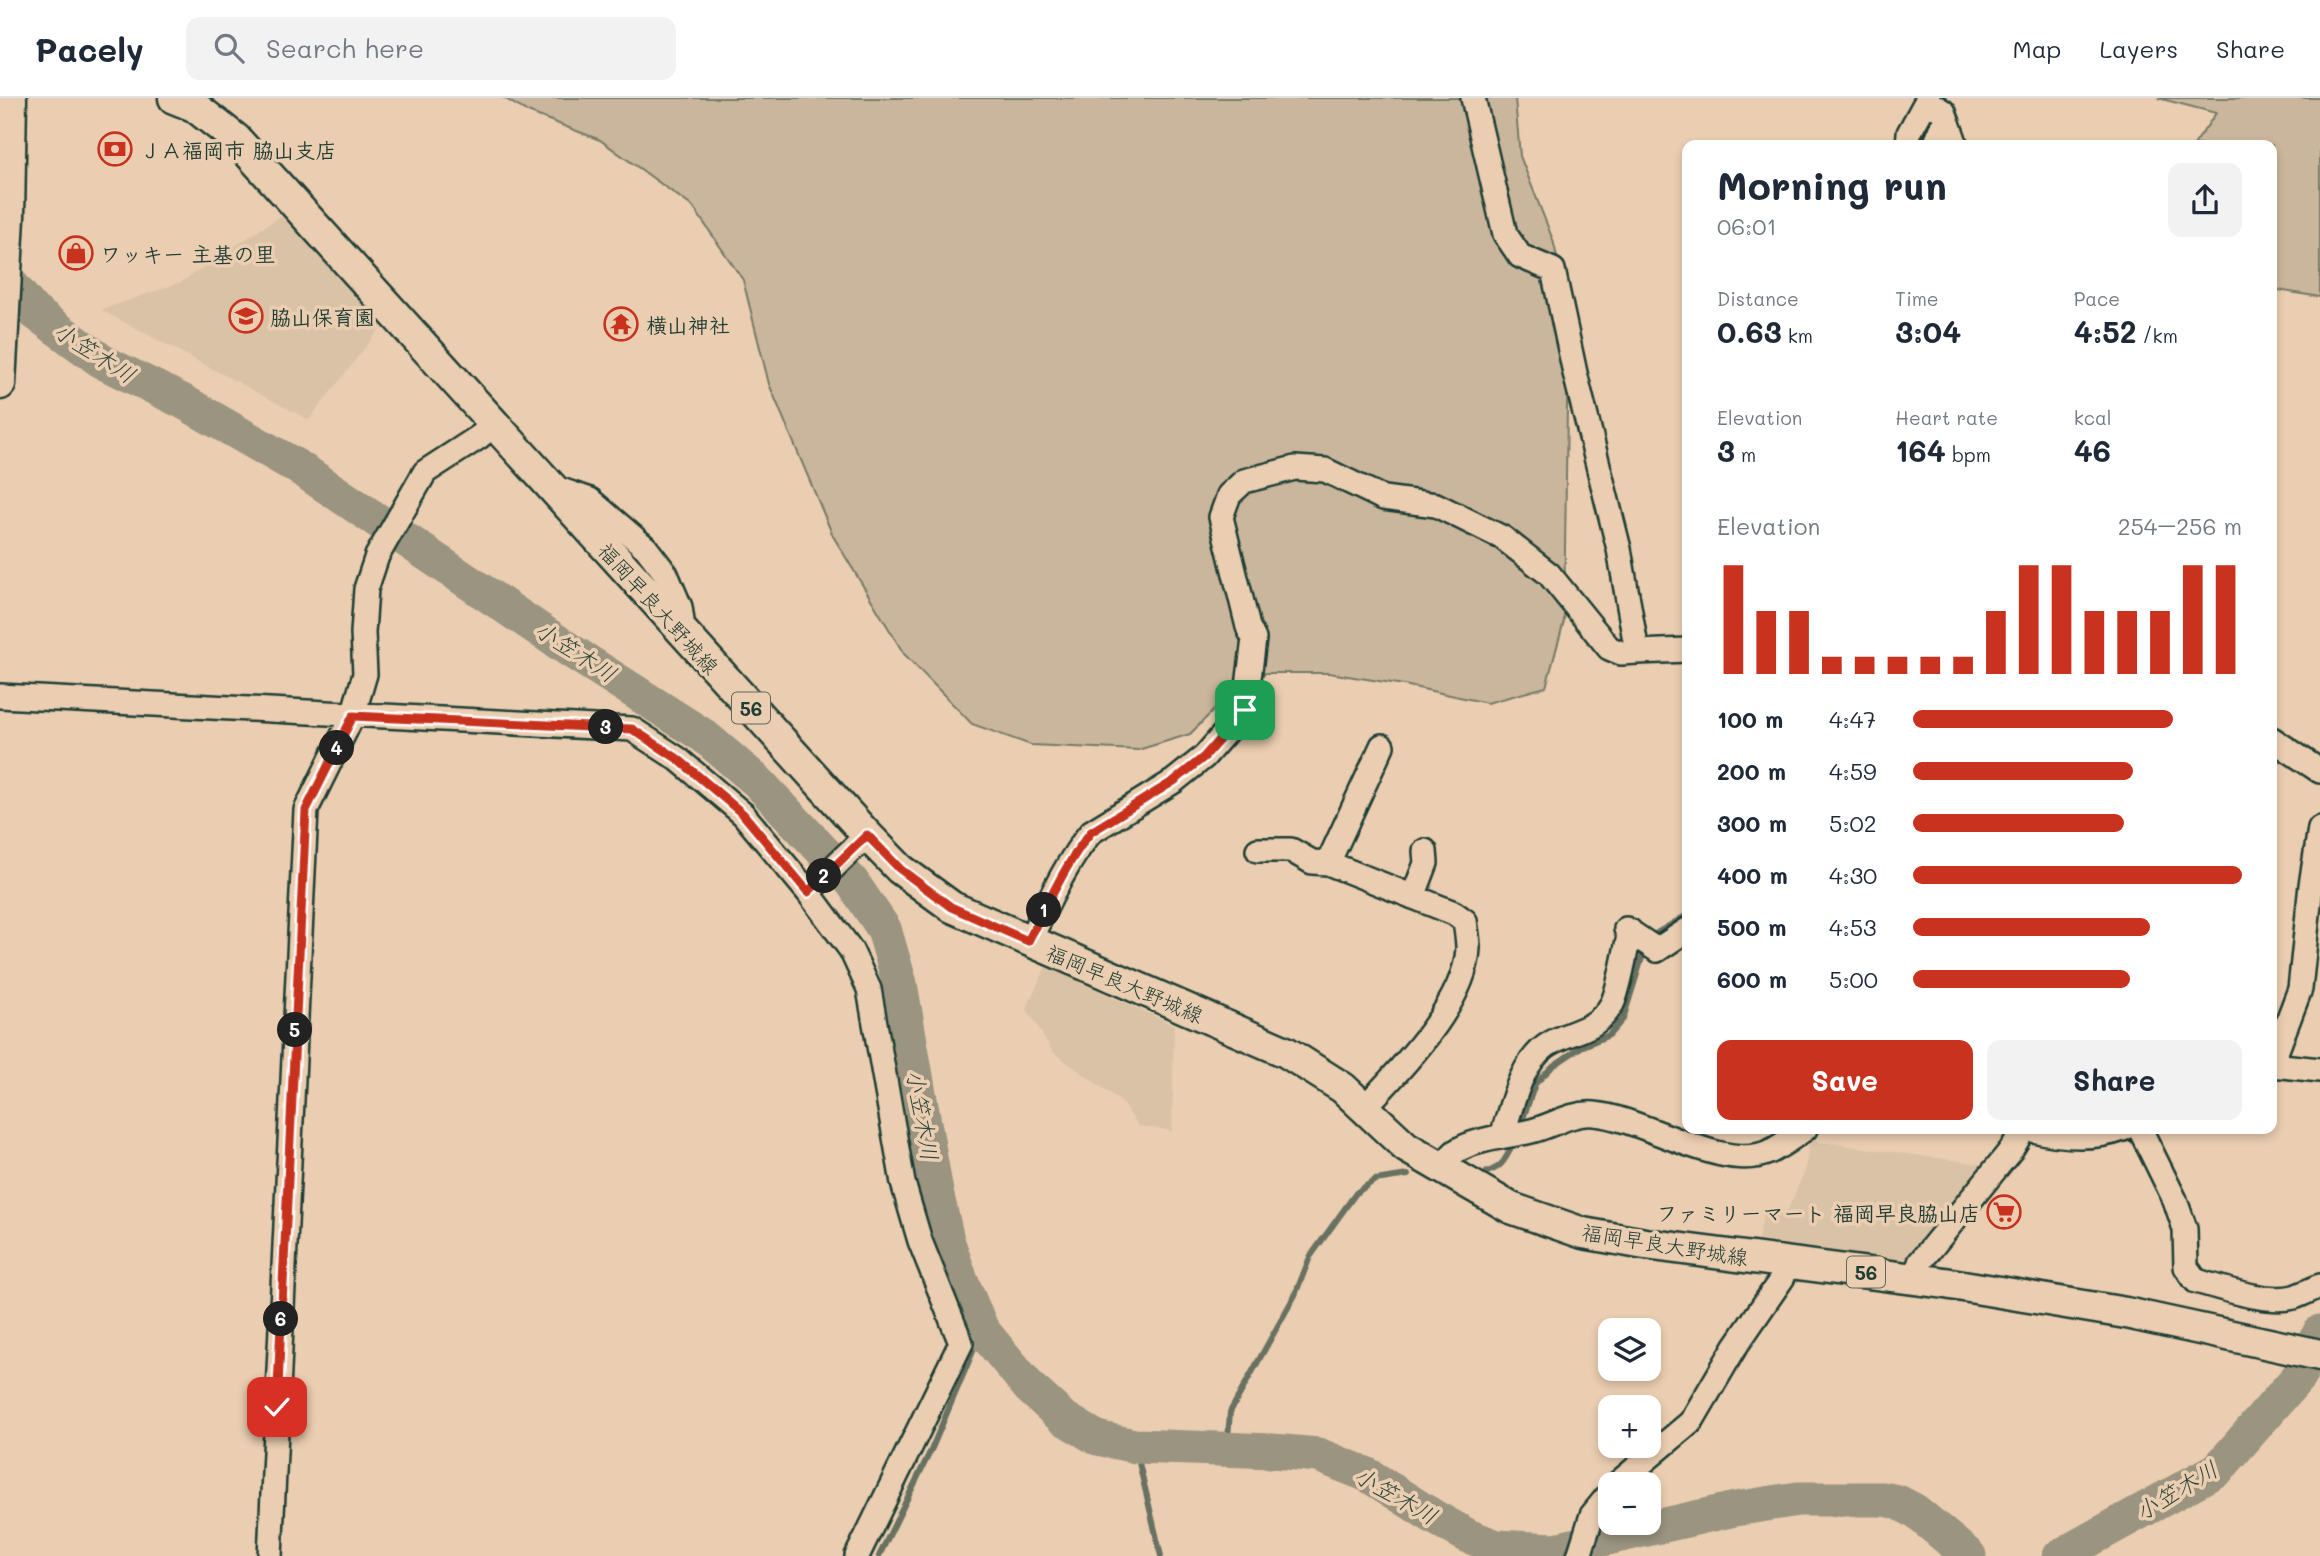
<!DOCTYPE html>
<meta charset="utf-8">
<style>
:root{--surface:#fff;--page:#f2f2f3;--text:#1f2937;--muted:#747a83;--line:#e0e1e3;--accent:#c8321e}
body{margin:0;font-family:Mali,"Klee One",sans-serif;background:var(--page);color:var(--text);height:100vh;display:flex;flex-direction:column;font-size:26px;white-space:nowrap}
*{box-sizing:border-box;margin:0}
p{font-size:23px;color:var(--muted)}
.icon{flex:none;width:38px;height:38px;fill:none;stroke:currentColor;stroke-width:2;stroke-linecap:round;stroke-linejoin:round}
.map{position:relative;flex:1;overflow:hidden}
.drawer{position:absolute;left:1682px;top:42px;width:595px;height:994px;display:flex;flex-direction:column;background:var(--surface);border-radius:14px;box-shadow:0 4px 10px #0003}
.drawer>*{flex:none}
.tools{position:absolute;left:1598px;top:1220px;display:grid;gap:14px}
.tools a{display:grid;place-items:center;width:63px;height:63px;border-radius:14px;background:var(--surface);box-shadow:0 4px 10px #0003;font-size:35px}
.pin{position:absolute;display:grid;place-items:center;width:60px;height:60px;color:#fff;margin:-30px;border-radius:14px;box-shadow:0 4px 10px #0006}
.km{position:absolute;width:35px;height:35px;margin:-18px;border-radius:50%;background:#222;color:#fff;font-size:19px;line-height:35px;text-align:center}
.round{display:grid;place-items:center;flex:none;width:74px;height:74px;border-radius:14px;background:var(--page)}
.summary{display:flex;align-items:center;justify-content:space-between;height:119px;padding:0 35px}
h1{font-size:38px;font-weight:700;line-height:52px}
.stats{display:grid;grid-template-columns:repeat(3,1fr);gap:10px;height:119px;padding:7px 35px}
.stats div{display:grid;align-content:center}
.stats b{font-size:30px;font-weight:700}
.stats small{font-size:19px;font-weight:400}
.stats p{font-size:19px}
.chart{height:196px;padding:14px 35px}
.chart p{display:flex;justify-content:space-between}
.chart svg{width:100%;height:126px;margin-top:7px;stroke:var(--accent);stroke-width:6}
.primary-button{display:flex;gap:14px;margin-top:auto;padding:14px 35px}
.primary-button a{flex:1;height:80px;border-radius:14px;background:var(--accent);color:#fff;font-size:28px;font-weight:700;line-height:80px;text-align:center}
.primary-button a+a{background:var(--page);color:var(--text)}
ul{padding:0 35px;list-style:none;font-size:23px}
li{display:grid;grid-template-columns:112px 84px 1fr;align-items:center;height:52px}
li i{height:18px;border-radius:9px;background:var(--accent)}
header{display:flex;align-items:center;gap:42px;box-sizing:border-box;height:98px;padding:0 35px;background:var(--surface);border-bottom:2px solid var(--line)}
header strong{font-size:33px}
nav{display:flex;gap:38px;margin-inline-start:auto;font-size:24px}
.search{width:490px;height:63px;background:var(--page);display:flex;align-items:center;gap:18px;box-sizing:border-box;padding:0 24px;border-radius:14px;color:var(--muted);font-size:26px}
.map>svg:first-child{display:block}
.built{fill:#dac2a6}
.green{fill:#cab69c;stroke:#747a68;stroke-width:2}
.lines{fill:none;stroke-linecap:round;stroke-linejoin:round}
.stream{stroke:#697162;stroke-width:6}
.river{stroke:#9a9480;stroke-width:35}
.minor-casing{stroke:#1f3d34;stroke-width:28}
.major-casing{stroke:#1f3d34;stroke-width:35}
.minor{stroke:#ebceb1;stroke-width:23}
.major{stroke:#ebceb1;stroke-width:30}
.route-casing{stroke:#fff;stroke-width:14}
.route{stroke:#c8321e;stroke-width:9}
.labels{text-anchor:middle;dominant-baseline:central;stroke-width:7;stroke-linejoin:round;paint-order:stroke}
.shield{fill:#ebceb1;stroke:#5c685a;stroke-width:2}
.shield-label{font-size:19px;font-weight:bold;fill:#1f3d34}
.poi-label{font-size:21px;font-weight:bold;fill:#1f3d34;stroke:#ebceb1;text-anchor:start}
.street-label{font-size:21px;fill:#1f3d34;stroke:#ebceb1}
.water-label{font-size:23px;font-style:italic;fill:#2b463c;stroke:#ebceb1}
</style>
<header>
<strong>Pacely</strong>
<div class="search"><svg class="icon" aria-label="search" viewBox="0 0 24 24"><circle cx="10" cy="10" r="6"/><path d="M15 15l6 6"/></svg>Search here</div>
<nav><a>Map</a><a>Layers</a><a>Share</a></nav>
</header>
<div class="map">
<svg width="2320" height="1458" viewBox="0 0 2320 1458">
<rect width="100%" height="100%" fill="#ebceb1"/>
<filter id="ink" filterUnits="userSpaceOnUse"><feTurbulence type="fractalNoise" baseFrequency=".0143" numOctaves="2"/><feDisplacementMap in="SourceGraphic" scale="14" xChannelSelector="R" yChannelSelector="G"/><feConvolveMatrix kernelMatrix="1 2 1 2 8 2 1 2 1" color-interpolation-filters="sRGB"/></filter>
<g filter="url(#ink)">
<path class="built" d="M282 117 292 118 385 224 309 322 101 212 181 184Z
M1046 869 1174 927 1172 1033 1139 1028 1119 1002 1053 954 1026 910Z
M1813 1043 1981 1066 1980 1071 1905 1163 1758 1142 1763 1117 1787 1113 1805 1073 1809 1045Z"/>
<path class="green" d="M504 0H1515L1520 58 1553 142 1566 197 1568 235 1564 523 1546 589 1487 605 1404 587 1329 575H1266L1218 608 1190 636 1138 652 1031 647 972 626 904 556 833 438 769 286 743 182 693 109 600 42 528 14Z
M2158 0H2320V199L2272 191V47H2194L2216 15Z"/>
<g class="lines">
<path class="stream" d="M1923 47 1928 24 1944 0
M1651 841 1655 836 1687 817
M1520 1029 1535 986 1553 968 1581 949 1609 937 1623 921 1645 850
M1487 1074C1500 1070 1504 1064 1510 1052
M1135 1348 1161 1458
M1227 1352 1230 1314 1295 1197 1310 1159 1356 1095 1375 1082 1408 1077
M879 1458 932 1350 982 1232"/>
<path class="river" d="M0 173 33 213 103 264 184 304 301 371 571 553 704 638 758 684 852 784 884 831 900 886 936 1094 947 1142 961 1183 982 1232 1030 1290 1062 1319 1097 1340 1135 1348 1273 1353 1318 1357 1368 1377 1434 1419 1468 1438 1497 1449 1555 1452 1735 1411 1798 1401H1884L1898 1404 1915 1413 1969 1458
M2060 1458 2218 1371 2299 1278 2320 1234"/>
<defs>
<path id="minor" d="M1926 3 1944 14 1956 47
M1908 47 1909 35 1928 0
M1935 47 1946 21
M552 389 590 402 646 450 666 476 680 509 684 537
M1637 554 1687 552
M0 598 632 631 678 661 743 716 808 794 851 852 869 891 903 1085 920 1143 961 1245 857 1458
M2272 641 2320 673
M1258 752H1291L1312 764 1328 765
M808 794 867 737
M1413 799 1426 765 1425 753
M1626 831 1657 852 1687 832
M1029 843C1048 806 1065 766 1091 734L1174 683 1204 659 1245 612 1254 541 1248 529 1221 419 1229 397 1244 383 1295 370 1325 372 1383 400 1436 407 1503 440 1549 476 1609 550 1621 555 1637 554 1619 451 1575 275 1553 172 1520 158 1505 136 1473 0
M2272 965 2300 891 2311 787 2320 730
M2272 967 2320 972
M1364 1010C1400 972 1466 905 1468 850 1468 841 1466 831 1465 823L1454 815 1328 765 1382 648
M2029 1031C2060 1039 2093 1042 2123 1031
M2140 1031 2175 1102 2185 1131 2186 1169 2196 1183C2223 1190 2267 1206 2294 1199 2303 1196 2312 1191 2320 1188
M1502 1038C1512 1008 1519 968 1546 948 1568 932 1596 935 1612 906 1619 893 1626 850 1630 833
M1441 1071C1446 1066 1450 1058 1455 1054 1471 1042 1507 1038 1527 1034 1549 1030 1570 1014 1594 1016 1644 1020 1723 1075 1769 1054 1782 1048 1794 1038 1805 1031
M1917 1181 1920 1164 2011 1052 2024 1031
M1617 1386 1691 1324 1735 1249 1783 1179 1785 1164
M270 1458 306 712 353 617 365 576 363 535 366 491 377 458 425 374 479 339 493 327
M1579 1458 1592 1417 1610 1395"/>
<path id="major" d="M174 0 194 8 236 41 867 737 900 771 952 809 1286 954 1343 990 1406 1049 1511 1110 1583 1135 1645 1146 1945 1185 2126 1215 2320 1257
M0 286 9 119 11 0"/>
</defs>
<use href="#minor" class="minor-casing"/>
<use href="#major" class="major-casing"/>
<use href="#minor" class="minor"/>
<use href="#major" class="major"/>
</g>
</g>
<g class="lines" filter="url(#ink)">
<defs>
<path id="route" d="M277 1309 306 712 353 618 632 631 678 661 743 716 808 794 867 737 900 771 951 809 1028 843C1048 806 1065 766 1091 734L1174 683 1204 659 1245 612"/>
</defs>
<use href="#route" class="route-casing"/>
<use href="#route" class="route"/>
</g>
<defs>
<symbol id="bank-ring" viewBox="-11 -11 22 22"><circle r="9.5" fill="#ebceb1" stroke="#c8321e" stroke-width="1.5"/><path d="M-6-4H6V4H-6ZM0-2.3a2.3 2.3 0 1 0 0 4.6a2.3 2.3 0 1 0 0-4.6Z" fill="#c8321e"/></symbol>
<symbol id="shop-ring" viewBox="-11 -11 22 22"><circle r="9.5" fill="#ebceb1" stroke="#c8321e" stroke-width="1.5"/><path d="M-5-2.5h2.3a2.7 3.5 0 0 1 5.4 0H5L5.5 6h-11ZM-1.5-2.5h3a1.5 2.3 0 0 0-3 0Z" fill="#c8321e"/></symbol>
<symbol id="school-ring" viewBox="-11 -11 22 22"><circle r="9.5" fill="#ebceb1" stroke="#c8321e" stroke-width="1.5"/><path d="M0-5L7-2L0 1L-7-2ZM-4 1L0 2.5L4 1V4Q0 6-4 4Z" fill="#c8321e"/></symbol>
<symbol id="temple-ring" viewBox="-11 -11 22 22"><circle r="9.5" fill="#ebceb1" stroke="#c8321e" stroke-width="1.5"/><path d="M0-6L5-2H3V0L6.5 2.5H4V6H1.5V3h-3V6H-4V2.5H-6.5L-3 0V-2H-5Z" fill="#c8321e"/></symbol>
<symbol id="supermarket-ring" viewBox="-11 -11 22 22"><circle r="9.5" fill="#ebceb1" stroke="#c8321e" stroke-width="1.5"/><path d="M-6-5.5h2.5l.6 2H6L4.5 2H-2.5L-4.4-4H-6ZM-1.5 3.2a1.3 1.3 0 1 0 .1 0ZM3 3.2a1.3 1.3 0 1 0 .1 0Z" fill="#c8321e"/></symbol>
</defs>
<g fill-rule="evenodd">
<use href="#bank-ring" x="96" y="32" width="38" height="38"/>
<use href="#shop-ring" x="57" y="136" width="38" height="38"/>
<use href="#school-ring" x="227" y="199" width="38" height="38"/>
<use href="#temple-ring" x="602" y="207" width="38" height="38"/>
<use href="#supermarket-ring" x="1985" y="1095" width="38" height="38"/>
</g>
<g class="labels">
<g class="shield">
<rect x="732" y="594.5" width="38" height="31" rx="5"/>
<rect x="1847" y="1158.5" width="38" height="31" rx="5"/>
</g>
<g class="shield-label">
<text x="751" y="610">56</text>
<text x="1866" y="1174">56</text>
</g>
<g class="poi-label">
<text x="140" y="51">ＪＡ福岡市 脇山支店</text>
<text x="100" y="155">ワッキー 主基の里</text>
<text x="270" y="218">脇山保育園</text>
<text x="646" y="226">横山神社</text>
<text x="1980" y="1114" text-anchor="end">ファミリーマート 福岡早良脇山店</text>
</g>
<g class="street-label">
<text transform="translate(659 510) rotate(48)">福岡早良大野城線</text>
<text transform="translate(1125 885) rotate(23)">福岡早良大野城線</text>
<text transform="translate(1665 1146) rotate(9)">福岡早良大野城線</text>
</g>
<g class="water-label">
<text transform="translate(95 254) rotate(33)">小笠木川</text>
<text transform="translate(576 553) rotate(33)">小笠木川</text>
<text transform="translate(923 1017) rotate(80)">小笠木川</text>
<text transform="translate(2176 1392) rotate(-31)">小笠木川</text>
<text transform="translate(1396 1397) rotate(30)">小笠木川</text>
</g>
</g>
</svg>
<div class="tools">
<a><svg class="icon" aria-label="layers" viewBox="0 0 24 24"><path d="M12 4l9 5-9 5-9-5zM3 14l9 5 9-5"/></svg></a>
<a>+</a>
<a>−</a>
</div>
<div class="pin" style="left:1245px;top:612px;background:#1e9e55"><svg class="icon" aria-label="arrive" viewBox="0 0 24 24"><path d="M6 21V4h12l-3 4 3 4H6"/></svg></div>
<div class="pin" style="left:277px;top:1309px;background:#d93025"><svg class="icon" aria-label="check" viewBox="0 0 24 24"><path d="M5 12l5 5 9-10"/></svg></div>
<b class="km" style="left:1044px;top:812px">1</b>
<b class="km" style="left:824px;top:778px">2</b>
<b class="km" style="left:606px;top:629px">3</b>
<b class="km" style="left:337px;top:650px">4</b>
<b class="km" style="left:295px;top:932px">5</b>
<b class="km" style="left:281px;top:1221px">6</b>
<section class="drawer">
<div class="summary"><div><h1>Morning run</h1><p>06:01</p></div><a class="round"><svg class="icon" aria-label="share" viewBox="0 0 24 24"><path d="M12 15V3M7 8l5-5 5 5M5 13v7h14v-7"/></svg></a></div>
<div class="stats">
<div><p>Distance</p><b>0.63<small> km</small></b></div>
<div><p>Time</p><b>3:04</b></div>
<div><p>Pace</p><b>4:52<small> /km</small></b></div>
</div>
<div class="stats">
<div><p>Elevation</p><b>3<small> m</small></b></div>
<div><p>Heart rate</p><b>164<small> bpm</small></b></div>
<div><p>kcal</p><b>46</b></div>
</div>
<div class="chart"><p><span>Elevation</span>254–256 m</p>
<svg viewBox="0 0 160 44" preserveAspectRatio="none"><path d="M5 44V6M15 44V22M25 44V22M35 44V38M45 44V38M55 44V38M65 44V38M75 44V38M85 44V22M95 44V6M105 44V6M115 44V22M125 44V22M135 44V22M145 44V6M155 44V6"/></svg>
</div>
<ul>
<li><b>100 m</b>4:47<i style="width:79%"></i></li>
<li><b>200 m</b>4:59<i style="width:67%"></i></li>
<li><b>300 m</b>5:02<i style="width:64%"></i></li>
<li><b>400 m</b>4:30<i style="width:100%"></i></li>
<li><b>500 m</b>4:53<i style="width:72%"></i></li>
<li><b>600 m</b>5:00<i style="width:66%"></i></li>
</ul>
<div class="primary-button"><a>Save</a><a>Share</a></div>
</section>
</div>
